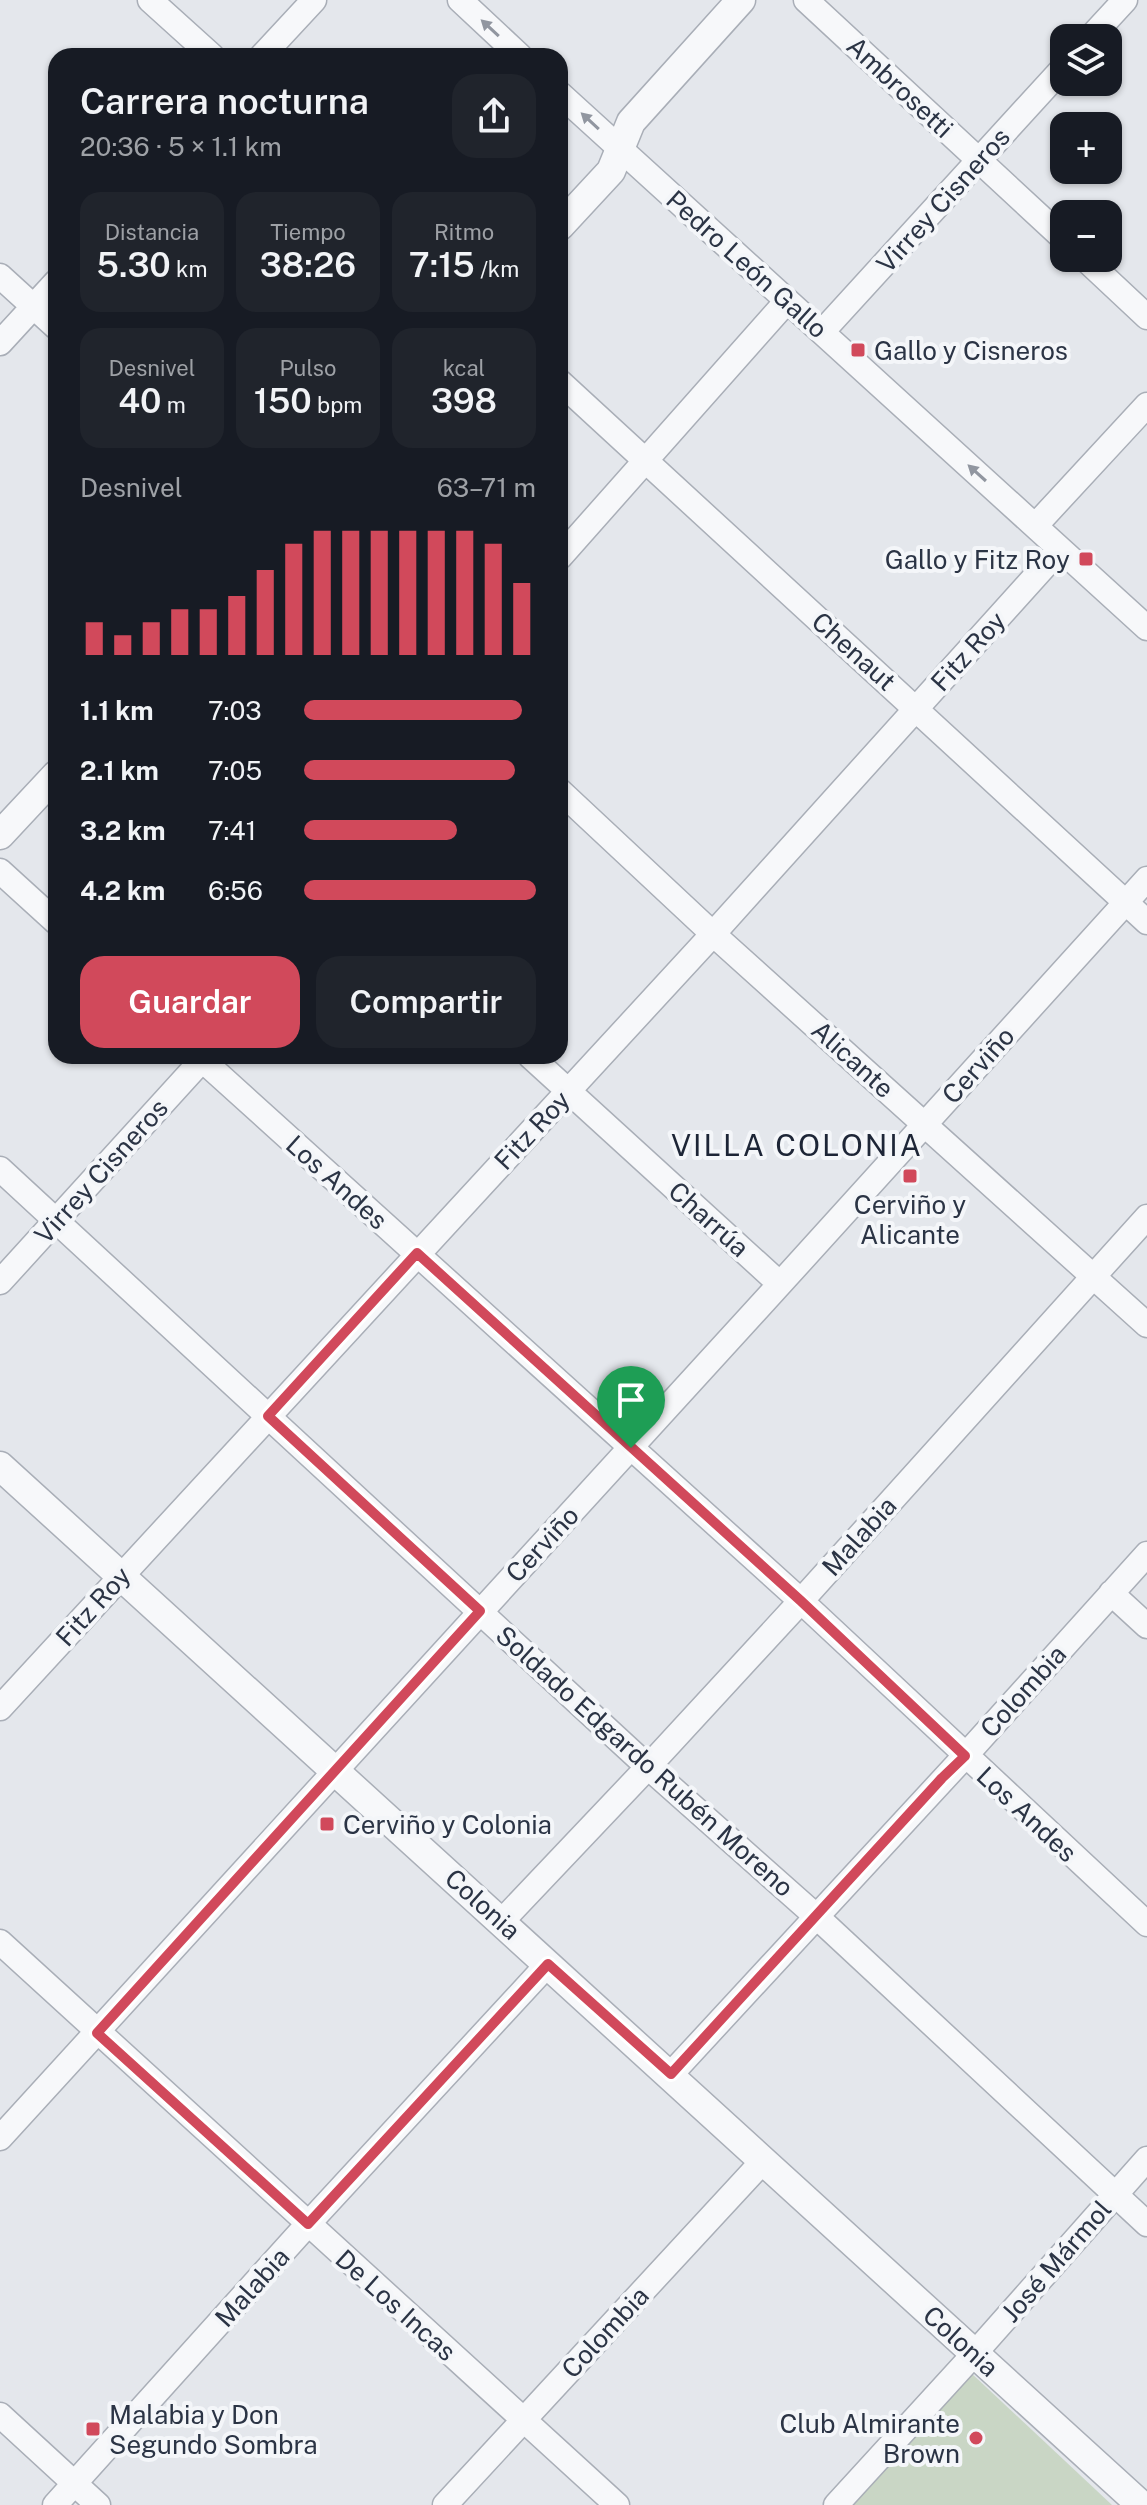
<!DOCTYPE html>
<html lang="es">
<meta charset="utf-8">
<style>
:root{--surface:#171b24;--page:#20242c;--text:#f1f3f6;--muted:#9ea1a6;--accent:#d1495b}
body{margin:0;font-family:"Public Sans",sans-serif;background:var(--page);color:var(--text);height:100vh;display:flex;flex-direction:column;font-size:30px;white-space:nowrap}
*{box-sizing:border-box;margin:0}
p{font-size:26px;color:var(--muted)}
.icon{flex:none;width:44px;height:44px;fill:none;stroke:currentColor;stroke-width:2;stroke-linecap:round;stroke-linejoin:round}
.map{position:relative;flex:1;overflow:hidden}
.panel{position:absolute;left:48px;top:48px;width:520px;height:1016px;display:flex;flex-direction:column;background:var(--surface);border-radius:24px;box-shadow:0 2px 6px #0004}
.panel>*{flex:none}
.fabs{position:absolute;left:1050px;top:24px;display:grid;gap:16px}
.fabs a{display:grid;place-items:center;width:72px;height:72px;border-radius:16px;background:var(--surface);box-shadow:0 2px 6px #0004;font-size:40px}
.pin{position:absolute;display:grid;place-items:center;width:68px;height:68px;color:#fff;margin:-82px -34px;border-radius:50% 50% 50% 0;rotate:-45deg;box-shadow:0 0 8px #0007}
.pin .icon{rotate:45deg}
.round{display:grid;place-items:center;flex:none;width:84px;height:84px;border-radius:24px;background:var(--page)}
.head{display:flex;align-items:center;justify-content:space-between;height:136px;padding:0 32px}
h1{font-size:36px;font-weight:600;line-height:60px}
.metrics{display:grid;grid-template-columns:repeat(3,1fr);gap:12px;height:136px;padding:8px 32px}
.metrics div{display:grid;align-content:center;border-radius:20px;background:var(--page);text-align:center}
.metrics b{font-size:34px;font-weight:600}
.metrics small{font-size:22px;font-weight:400}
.metrics p{font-size:22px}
.chart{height:224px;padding:16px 32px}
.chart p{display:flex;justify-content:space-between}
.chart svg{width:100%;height:144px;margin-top:8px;stroke:var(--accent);stroke-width:6}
.action{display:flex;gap:16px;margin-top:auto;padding:16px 32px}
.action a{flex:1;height:92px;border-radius:24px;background:var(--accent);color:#fff;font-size:32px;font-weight:600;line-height:92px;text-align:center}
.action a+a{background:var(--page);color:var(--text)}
ul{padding:0 32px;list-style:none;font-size:26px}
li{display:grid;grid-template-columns:128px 96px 1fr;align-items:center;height:60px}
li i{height:20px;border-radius:10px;background:var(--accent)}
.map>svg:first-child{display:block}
.green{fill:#c9d6c5}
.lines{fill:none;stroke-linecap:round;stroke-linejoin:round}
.minor-casing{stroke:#a9aeb7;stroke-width:27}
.tertiary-casing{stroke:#a9aeb7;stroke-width:31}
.minor{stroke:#f7f8fa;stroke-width:24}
.tertiary{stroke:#f7f8fa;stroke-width:28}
.oneway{fill:#9196a0}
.route-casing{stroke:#fff;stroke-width:16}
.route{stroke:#d1495b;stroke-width:10}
.poi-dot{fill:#d1495b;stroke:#f4f6f9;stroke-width:3}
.labels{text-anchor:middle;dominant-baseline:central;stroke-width:8;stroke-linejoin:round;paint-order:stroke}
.street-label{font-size:26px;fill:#2b3445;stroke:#f4f6f9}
.poi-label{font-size:26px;fill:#2b3445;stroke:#f4f6f9;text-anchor:start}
.quarter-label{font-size:30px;letter-spacing:2px;fill:#1d2536;stroke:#f4f6f9}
</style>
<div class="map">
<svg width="1147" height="2505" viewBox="0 0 1147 2505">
<rect width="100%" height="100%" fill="#e4e7ec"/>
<path class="green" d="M970 2372 1112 2505H850Z"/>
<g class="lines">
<defs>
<path id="minor" d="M150 0 212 56
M460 0 520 56
M806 0 1064 239
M1090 38 1125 0
M262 56 314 0
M560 94 1147 628
M1084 258 1147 317
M0 276 56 327
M822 332 1064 67
M0 343 56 282
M560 382 1147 922
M1035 526 1147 405
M560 557 787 301
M560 791 713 934 1147 1325
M0 871 56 922
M198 1056 801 1601 1147 1924
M530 1056 780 1284
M0 1169 648 1767 817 1917 1147 2224
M0 1282 202 1060
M1111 1593 1147 1626
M0 1708 713 934 1060 549
M502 1921 648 1767 801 1601 1147 1217
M0 1942 617 2505
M671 2074 965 1756 1147 1554
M0 2138 780 1284 1147 879
M0 2415 98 2505
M55 2505 308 2224 548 1964
M445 2505 764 2160
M836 2505 975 2353 1147 2159"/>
<path id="tertiary" d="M560 226 611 171 631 122 741 0
M0 835 56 775
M0 1466 1141 2505"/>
</defs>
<use href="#minor" class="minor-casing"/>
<use href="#tertiary" class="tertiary-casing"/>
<use href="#minor" class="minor"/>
<use href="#tertiary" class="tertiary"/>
</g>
<defs><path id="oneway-solid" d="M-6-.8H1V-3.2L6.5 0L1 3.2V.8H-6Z" transform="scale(2)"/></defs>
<g class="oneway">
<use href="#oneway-solid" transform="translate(490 28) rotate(-137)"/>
<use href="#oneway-solid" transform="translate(590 121) rotate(-137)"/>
<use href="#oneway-solid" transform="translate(977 473) rotate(-138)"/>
</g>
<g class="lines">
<defs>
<path id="route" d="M417 1253 801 1601 965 1756 942 1778 671 2074 548 1964 308 2224 97 2033 480 1611 268 1416Z"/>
</defs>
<use href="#route" class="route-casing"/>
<use href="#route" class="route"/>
</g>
<g class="poi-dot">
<rect x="850" y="342" width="16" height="16" rx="4"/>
<rect x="1078" y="551" width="16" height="16" rx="4"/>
<rect x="902" y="1168" width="16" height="16" rx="4"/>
<rect x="319" y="1816" width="16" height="16" rx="4"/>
<rect x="85" y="2421" width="16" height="16" rx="4"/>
<circle cx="976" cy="2438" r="8"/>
</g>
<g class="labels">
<g class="street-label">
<text transform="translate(900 87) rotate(43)">Ambrosetti</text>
<text transform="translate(943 200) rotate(-48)">Virrey Cisneros</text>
<text transform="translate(747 264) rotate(42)">Pedro León Gallo</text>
<text transform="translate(854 651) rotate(42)">Chenaut</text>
<text transform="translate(968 651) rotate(-48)">Fitz Roy</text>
<text transform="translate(853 1059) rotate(42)">Alicante</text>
<text transform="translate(978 1065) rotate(-48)">Cerviño</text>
<text transform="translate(532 1130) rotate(-47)">Fitz Roy</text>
<text transform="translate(101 1171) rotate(-48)">Virrey Cisneros</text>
<text transform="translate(337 1182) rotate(42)">Los Andes</text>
<text transform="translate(709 1219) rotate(42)">Charrúa</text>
<text transform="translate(859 1536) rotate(-48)">Malabia</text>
<text transform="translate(542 1544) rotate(-47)">Cerviño</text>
<text transform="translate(93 1606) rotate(-48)">Fitz Roy</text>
<text transform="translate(1023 1691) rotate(-48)">Colombia</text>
<text transform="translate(645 1761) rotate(42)">Soldado Edgardo Rubén Moreno</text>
<text transform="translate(1027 1814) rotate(43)">Los Andes</text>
<text transform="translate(483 1904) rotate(42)">Colonia</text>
<text transform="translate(1056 2261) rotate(-49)">José Mármol</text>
<text transform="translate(252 2287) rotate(-48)">Malabia</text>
<text transform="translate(396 2305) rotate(42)">De Los Incas</text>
<text transform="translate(605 2332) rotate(-47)">Colombia</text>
<text transform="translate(961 2341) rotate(42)">Colonia</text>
</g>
<g class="poi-label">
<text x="874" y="350">Gallo y Cisneros</text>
<text x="1070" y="559" text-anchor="end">Gallo y Fitz Roy</text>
<text x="910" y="1204" text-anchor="middle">Cerviño y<tspan x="910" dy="30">Alicante</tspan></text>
<text x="343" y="1824">Cerviño y Colonia</text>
<text x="109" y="2414">Malabia y Don<tspan x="109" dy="30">Segundo Sombra</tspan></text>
<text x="960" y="2423" text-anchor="end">Club Almirante<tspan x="960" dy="30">Brown</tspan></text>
</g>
<g class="quarter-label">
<text x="797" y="1145">VILLA COLONIA</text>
</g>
</g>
</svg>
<div class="fabs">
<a><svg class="icon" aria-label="layers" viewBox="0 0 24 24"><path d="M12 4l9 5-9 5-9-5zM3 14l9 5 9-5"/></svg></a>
<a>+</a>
<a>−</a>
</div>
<div class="pin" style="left:631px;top:1448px;background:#1e9e55"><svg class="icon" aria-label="arrive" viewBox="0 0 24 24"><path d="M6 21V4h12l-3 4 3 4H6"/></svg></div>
<section class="panel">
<div class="head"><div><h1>Carrera nocturna</h1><p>20:36 · 5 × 1.1 km</p></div><a class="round"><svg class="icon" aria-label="share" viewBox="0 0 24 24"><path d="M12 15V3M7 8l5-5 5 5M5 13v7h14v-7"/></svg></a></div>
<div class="metrics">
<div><p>Distancia</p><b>5.30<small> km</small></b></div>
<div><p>Tiempo</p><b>38:26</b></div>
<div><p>Ritmo</p><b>7:15<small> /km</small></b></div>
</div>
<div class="metrics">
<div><p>Desnivel</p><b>40<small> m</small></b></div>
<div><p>Pulso</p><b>150<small> bpm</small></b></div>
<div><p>kcal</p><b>398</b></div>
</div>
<div class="chart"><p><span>Desnivel</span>63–71 m</p>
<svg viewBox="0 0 160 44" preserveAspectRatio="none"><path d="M5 44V34M15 44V38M25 44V34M35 44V30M45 44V30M55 44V26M65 44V18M75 44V10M85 44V6M95 44V6M105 44V6M115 44V6M125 44V6M135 44V6M145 44V10M155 44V22"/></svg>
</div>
<ul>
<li><b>1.1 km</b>7:03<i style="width:94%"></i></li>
<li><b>2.1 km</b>7:05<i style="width:91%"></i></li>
<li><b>3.2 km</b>7:41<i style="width:66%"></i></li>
<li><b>4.2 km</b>6:56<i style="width:100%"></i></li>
</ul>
<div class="action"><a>Guardar</a><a>Compartir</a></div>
</section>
</div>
